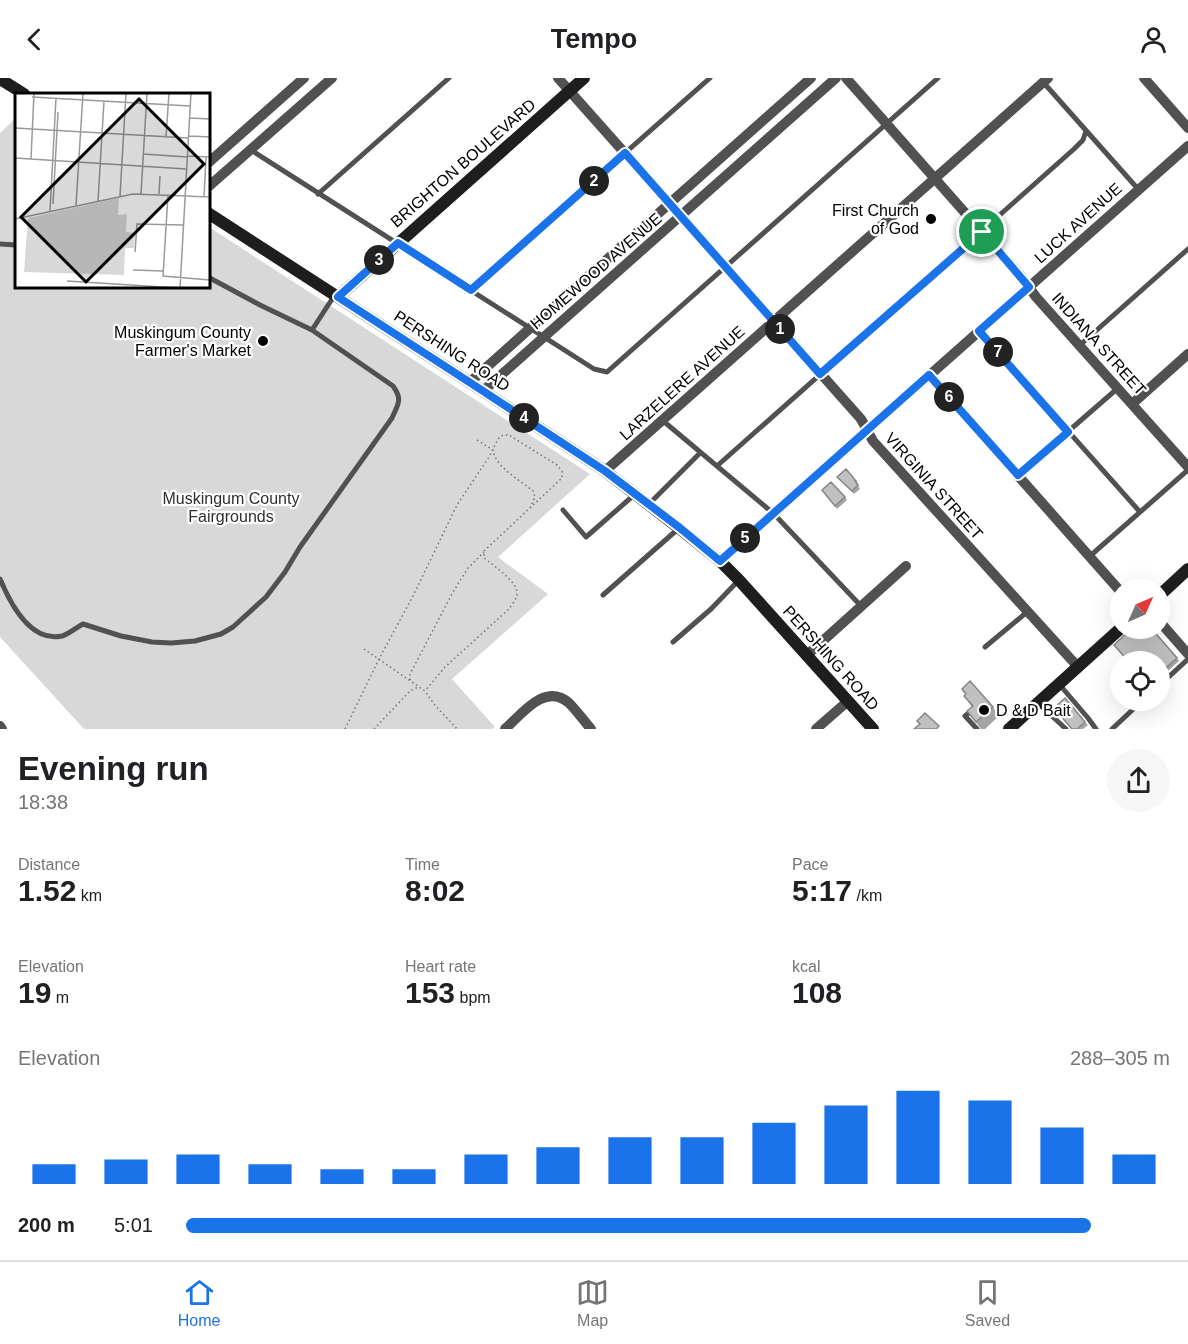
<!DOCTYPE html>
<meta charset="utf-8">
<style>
:root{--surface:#fff;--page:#f6f6f6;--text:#202124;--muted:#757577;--line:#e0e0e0;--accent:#1a73e8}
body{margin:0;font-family:Helvetica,sans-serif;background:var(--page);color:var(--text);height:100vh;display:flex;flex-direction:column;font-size:22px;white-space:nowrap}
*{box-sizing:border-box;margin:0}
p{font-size:20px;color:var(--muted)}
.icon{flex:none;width:33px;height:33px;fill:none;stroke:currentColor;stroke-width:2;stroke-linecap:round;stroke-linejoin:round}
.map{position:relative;height:651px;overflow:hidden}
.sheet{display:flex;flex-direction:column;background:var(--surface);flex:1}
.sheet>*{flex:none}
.needle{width:39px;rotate:45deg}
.tools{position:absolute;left:1110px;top:501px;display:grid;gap:12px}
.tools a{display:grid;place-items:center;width:60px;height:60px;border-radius:50%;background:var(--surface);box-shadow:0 6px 24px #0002;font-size:30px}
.pin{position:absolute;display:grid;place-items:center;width:51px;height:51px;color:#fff;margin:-26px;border:3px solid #fff;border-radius:50%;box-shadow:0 2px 6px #0007}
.km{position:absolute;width:30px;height:30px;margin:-15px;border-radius:50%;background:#222;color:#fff;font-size:16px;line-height:30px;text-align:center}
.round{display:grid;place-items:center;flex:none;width:63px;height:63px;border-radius:32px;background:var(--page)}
.headline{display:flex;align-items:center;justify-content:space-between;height:102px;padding:0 18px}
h1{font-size:33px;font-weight:600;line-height:45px}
.figures{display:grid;grid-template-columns:repeat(3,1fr);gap:9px;height:102px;padding:6px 18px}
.figures div{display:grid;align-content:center}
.figures b{font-size:30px;font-weight:600}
.figures small{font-size:16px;font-weight:400}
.figures p{font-size:16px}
.chart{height:168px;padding:12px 18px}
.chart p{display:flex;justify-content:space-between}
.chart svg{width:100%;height:108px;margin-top:6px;stroke:var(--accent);stroke-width:6}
ul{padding:0 18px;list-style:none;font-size:20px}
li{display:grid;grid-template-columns:96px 72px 1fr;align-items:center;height:45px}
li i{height:15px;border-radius:8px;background:var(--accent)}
header{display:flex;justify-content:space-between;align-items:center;height:78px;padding:0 18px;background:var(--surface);font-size:27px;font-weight:600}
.dock{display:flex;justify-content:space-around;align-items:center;height:84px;border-top:2px solid var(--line);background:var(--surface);font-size:16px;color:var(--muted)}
.dock a{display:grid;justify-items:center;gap:3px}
.dock .active{color:var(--accent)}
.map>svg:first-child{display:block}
.green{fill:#d8d8d8}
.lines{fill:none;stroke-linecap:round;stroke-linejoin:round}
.path{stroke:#737373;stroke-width:1.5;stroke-dasharray:1.5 3;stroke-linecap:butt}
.lane{stroke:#515151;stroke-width:5}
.street{stroke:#515151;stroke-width:10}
.secondary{stroke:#1e1e1e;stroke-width:12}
.wall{fill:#a5a5a5}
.building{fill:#c0c0c0;stroke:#868686;stroke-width:1.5}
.route-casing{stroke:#fff;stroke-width:12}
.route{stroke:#1a73e8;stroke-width:8}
.poi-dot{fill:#000;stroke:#fff;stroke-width:2}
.labels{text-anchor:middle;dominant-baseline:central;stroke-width:4.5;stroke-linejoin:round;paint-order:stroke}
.street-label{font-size:16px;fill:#000;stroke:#fff}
.poi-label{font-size:16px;fill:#000;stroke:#fff;text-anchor:end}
.park-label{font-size:16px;fill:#2f2f2f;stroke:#fff}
.inset-road{fill:none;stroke:#999;stroke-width:1.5}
.view{fill:#000;fill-opacity:0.15;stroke:#000;stroke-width:3}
.inset-edge{fill:none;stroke:#000;stroke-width:3}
</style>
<header><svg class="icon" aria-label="back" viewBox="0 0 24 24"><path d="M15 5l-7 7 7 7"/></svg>Tempo<svg class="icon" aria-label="person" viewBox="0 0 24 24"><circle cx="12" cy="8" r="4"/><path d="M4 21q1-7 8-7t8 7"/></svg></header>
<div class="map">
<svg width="1188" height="651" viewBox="0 0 1188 651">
<rect width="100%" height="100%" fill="#fff"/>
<path class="green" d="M16 40V208H208L209 149 590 396 498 479 548 516 452 601 495 649 492 651H84L0 559V55Z"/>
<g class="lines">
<path class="path" d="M477 362 493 372C496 390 520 402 533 413L535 419 530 430
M364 571 425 613 434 626 457 651
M410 602V596L453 514 468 490 484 474
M345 651 379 581 413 518 457 427 489 379 498 361 503 357H509L557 387 562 393V400L484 473V480C493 487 516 503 517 514 518 520 512 526 509 531L445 589 425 613
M374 651 410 613 418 609"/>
<path class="lane" d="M1043 4 1138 111
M251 72 594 291 607 294 938 0
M318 116 449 0
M0 166 16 167
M471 211 710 0
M312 252 334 218
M979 253 1140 434
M1080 267 1188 171
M662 342 773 435 861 528
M717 388 1074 71 1083 62 1086 53
M1018 397 1118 310
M649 426 700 375
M563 432 586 459 634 417
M1090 478 1188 392
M0 501C10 525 30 565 62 558 69 556 77 549 83 546L121 558 152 564 171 565 195 563 221 556 233 549 266 519 285 494 300 469 392 340C398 326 403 322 393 308L312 252 260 227 208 199
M603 517 678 451
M673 564 711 531 738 503
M985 569 1027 534
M1059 606 1088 640 1096 651
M1160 607 1188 581
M1038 625 1066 651
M970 634 965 638 977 651
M1112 651 1143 622"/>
<path class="street" d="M558 0 861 341 873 363 1078 589
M846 0 982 154 1021 198 1036 219 1188 389
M1144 0 1188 50
M208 85 304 0
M208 109 332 0
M929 297 1120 513
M470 304 670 125 811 0
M483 313 836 0
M1132 326 1188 276
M605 393 1048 0
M720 483 1188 68
M1160 544 1188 576
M807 577 906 488
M0 648 2 651
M505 651C522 636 545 604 569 625 577 633 584 643 591 651
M816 651 848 623"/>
<path class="secondary" d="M0 1 24 16
M208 135 483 313 605 393 679 450 720 483 739 502 873 651
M338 219 584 0
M1160 517 1188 491
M1009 651 1121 550"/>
</g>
<path class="wall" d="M837 399 856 403 860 411 854 416Z
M822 412 845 419 847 422 837 431Z
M1177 580 1179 583 1160 600V584Z
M962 611 993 629 999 638 985 651H981L967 633 972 629 964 618 966 617Z
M1085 644 1088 647 1083 651H1072Z"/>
<path class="building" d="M846 391 856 403H855L858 407 852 413 837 399Z
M831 404 845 419 835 428 822 412Z
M1132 550H1151L1177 580 1160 595V584H1129L1114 567Z
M970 603 993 629 976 644 967 633 973 628 964 618 966 616 962 611Z
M1065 620 1085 644 1077 651H1072L1054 630Z
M925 635 939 648 936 651H914L920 646 917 643Z"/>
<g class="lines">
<defs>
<path id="route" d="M625 75 820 296 982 154 1029 209 979 253 1068 354 1018 397 929 297 720 483 680 450 605 393 483 313 338 219 398 165 471 212Z"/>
</defs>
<use href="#route" class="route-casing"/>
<use href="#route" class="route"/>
</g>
<g class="poi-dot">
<circle cx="931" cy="141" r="6"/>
<circle cx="263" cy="263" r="6"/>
<circle cx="984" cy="632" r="6"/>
</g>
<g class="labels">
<g class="street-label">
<text transform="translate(463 85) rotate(-41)">BRIGHTON BOULEVARD</text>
<text transform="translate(1078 145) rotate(-42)">LUCK AVENUE</text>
<text transform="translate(596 193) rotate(-41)">HOMEWOOD AVENUE</text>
<text transform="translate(1099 266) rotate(48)">INDIANA STREET</text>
<text transform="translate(452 273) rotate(33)">PERSHING ROAD</text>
<text transform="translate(682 305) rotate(-42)">LARZELERE AVENUE</text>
<text transform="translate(934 408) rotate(48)">VIRGINIA STREET</text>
<text transform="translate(831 580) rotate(48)">PERSHING ROAD</text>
</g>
<g class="poi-label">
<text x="919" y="132">First Church<tspan x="919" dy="18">of God</tspan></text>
<text x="251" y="254">Muskingum County<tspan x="251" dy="18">Farmer's Market</tspan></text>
<text x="996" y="632" text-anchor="start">D &amp; D Bait</text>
</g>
<g class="park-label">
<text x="231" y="420">Muskingum County<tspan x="231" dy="18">Fairgrounds</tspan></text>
</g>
</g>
<g transform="translate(15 15)">
<rect width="195" height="195" fill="#fff"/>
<path d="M104 105 103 122 112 121 111 139 120 140 119 155H110L109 182 9 179 13 125Z" fill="#d8d8d8"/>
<path class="inset-road" d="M17 4 175 13M175 25 195 26M0 35 173 45M174 43 195 44M151 44 154 0M128 61 172 64M173 63 195 64M0 65 171 76M16 66 19 0M126 101 132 0M144 101 145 83M153 102 148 183 195 187M105 103 111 0M189 104 191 64M83 108 89 8M38 111 43 19M61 112 68 0M35 118 41 5M0 126 118 101 195 104M120 159 122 131 168 132M118 177 148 178M52 188 164 195M165 195 176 0"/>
<path class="view" d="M124 6 189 71 71 189 6 124Z"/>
<rect width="195" height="195" class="inset-edge"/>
</g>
</svg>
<div class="tools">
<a><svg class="needle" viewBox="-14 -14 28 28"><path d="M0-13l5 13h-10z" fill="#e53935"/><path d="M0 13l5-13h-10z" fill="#757577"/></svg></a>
<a><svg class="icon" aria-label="locate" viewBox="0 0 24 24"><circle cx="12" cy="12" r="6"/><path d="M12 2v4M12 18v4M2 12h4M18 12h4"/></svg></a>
</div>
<div class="pin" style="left:982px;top:154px;background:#1e9e55"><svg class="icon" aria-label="arrive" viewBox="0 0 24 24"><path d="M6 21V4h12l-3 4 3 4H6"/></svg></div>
<b class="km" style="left:780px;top:251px">1</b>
<b class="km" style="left:594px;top:103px">2</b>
<b class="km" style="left:379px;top:182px">3</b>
<b class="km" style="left:524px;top:340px">4</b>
<b class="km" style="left:745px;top:460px">5</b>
<b class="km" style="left:949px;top:319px">6</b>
<b class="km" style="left:998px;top:274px">7</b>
</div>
<section class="sheet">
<div class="headline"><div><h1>Evening run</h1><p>18:38</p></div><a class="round"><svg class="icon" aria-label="share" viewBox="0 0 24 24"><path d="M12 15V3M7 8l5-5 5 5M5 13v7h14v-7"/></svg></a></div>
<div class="figures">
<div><p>Distance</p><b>1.52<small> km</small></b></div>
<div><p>Time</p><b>8:02</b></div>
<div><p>Pace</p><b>5:17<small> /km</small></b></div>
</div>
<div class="figures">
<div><p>Elevation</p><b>19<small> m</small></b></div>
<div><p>Heart rate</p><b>153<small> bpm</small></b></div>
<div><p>kcal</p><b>108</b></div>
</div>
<div class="chart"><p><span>Elevation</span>288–305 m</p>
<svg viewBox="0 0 160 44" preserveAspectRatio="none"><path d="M5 44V36M15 44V34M25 44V32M35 44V36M45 44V38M55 44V38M65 44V32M75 44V29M85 44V25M95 44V25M105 44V19M115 44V12M125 44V6M135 44V10M145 44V21M155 44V32"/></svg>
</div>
<ul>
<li><b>200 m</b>5:01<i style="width:92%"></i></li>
</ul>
</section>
<nav class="dock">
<a class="active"><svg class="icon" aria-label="home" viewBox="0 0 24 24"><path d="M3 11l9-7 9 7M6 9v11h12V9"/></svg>Home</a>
<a><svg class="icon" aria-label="map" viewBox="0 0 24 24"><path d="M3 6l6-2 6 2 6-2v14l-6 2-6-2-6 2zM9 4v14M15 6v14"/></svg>Map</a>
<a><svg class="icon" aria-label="saved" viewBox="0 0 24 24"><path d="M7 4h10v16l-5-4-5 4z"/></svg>Saved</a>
</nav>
